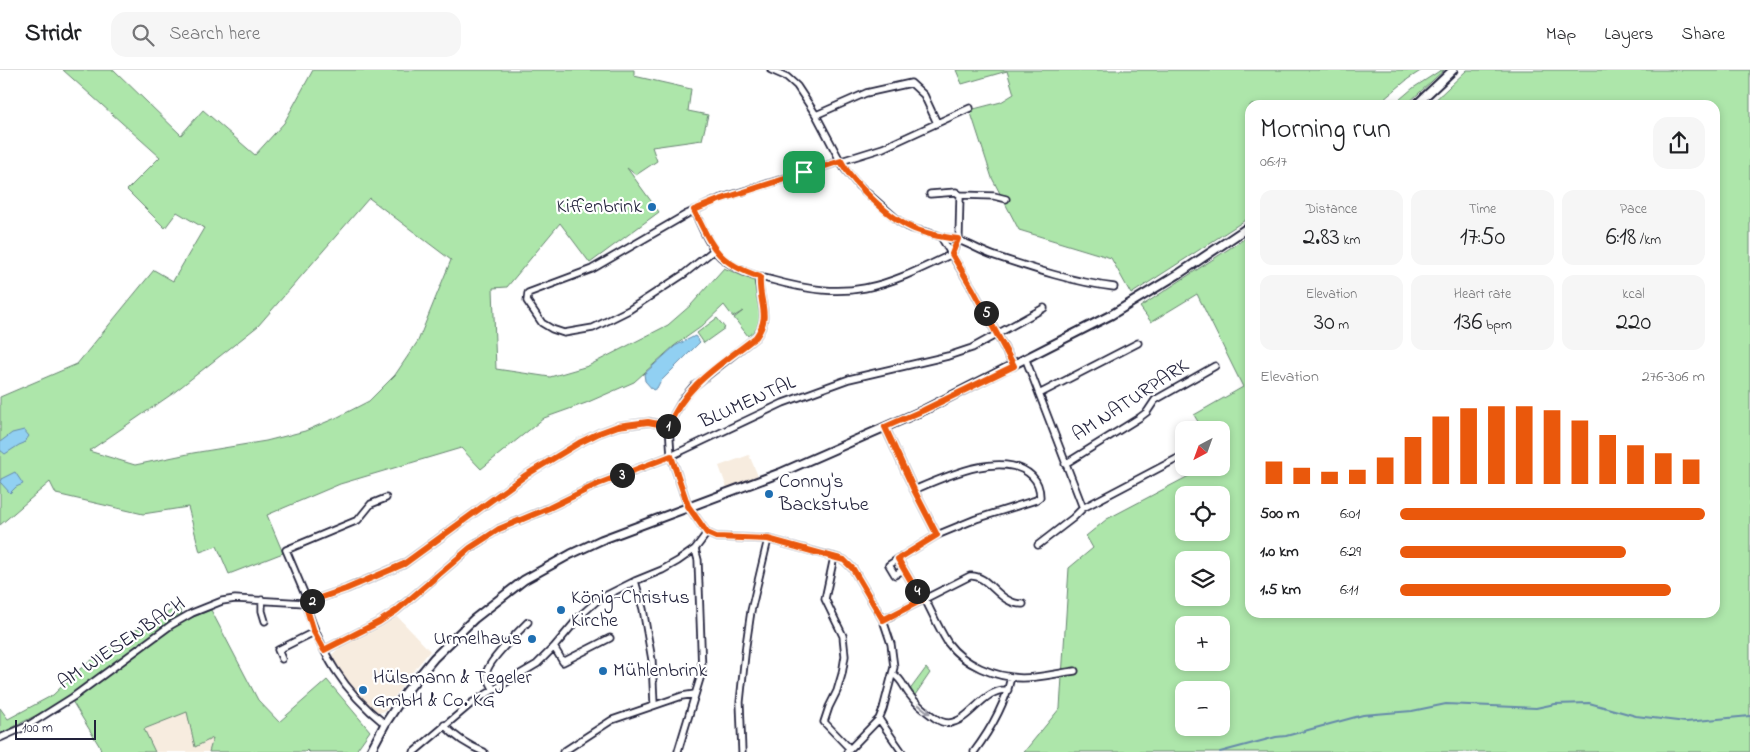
<!DOCTYPE html>
<meta charset="utf-8">
<style>
:root{--surface:#fff;--page:#f6f6f6;--text:#202124;--muted:#757577;--line:#e0e0e0;--accent:#ea580c}
body{margin:0;font-family:"Indie Flower",sans-serif;background:var(--page);color:var(--text);height:100vh;display:flex;flex-direction:column;font-size:19px;white-space:nowrap}
*{box-sizing:border-box;margin:0}
p{font-size:16px;color:var(--muted)}
.icon{flex:none;width:28px;height:28px;fill:none;stroke:currentColor;stroke-width:2;stroke-linecap:round;stroke-linejoin:round}
.map{position:relative;flex:1;overflow:hidden}
.drawer{position:absolute;left:1245px;top:30px;width:475px;height:518px;display:flex;flex-direction:column;background:var(--surface);border-radius:15px;box-shadow:0 2px 8px #0003}
.drawer>*{flex:none}
.needle{width:32px;rotate:221deg}
.fabs{position:absolute;left:1175px;top:351px;display:grid;gap:10px}
.fabs a{display:grid;place-items:center;width:55px;height:55px;border-radius:10px;background:var(--surface);box-shadow:0 2px 8px #0003;font-size:25px}
.scale{position:absolute;left:15px;bottom:12px;width:81px;box-sizing:border-box;padding-left:5px;border:2px solid #22223b;border-top:0;font-size:14px;line-height:18px;white-space:nowrap;color:#22223b;-webkit-text-stroke:4px #fff;paint-order:stroke}
.pin{position:absolute;display:grid;place-items:center;width:42px;height:42px;color:#fff;margin:-21px;border-radius:10px;box-shadow:0 2px 8px #0006}
.km{position:absolute;width:25px;height:25px;margin:-12px;border-radius:50%;background:#222;color:#fff;font-size:14px;line-height:25px;text-align:center}
.round{display:grid;place-items:center;flex:none;width:52px;height:52px;border-radius:15px;background:var(--page)}
.head{display:flex;align-items:center;justify-content:space-between;height:85px;padding:0 15px}
h1{font-size:28px;font-weight:600;line-height:38px}
.metrics{display:grid;grid-template-columns:repeat(3,1fr);gap:8px;height:85px;padding:5px 15px}
.metrics div{display:grid;align-content:center;border-radius:12px;background:var(--page);text-align:center}
.metrics b{font-size:25px;font-weight:600}
.metrics small{font-size:14px;font-weight:400}
.metrics p{font-size:14px}
.chart{height:140px;padding:10px 15px}
.chart p{display:flex;justify-content:space-between}
.chart svg{width:100%;height:90px;margin-top:5px;stroke:var(--accent);stroke-width:6}
ul{padding:0 15px;list-style:none;font-size:16px}
li{display:grid;grid-template-columns:80px 60px 1fr;align-items:center;height:38px}
li i{height:12px;border-radius:6px;background:var(--accent)}
header{display:flex;align-items:center;gap:30px;box-sizing:border-box;height:70px;padding:0 25px;background:var(--surface);border-bottom:1px solid var(--line)}
header strong{font-size:24px}
nav{display:flex;gap:28px;margin-inline-start:auto;font-size:18px}
.search{width:350px;height:45px;background:var(--page);display:flex;align-items:center;gap:12px;box-sizing:border-box;padding:0 18px;border-radius:15px;color:var(--muted);font-size:19px}
.map>svg:first-child{display:block}
.built{fill:#f7ecdf}
.green{fill:#ade6aa;stroke:#688472;fill-rule:evenodd}
.water{fill:#91d0f2;stroke:#658aa9}
.lines{fill:none;stroke-linecap:round;stroke-linejoin:round}
.stream{stroke:#658aa9;stroke-width:2}
.minor-casing{stroke:#22223b;stroke-width:9}
.major-casing{stroke:#22223b;stroke-width:11}
.minor{stroke:#fff;stroke-width:5.5}
.major{stroke:#fff;stroke-width:7}
.oneway{stroke:#9c9ca7}
.route-casing{stroke:#fff;stroke-width:10}
.route{stroke:#ea580c;stroke-width:6}
.poi-dot{fill:#1f6fb2;stroke:#fff;stroke-width:2}
.labels{text-anchor:middle;dominant-baseline:central;stroke-width:4.5;stroke-linejoin:round;paint-order:stroke}
.poi-label{font-size:20px;fill:#22223b;stroke:#fff;text-anchor:start}
.street-label{font-size:20px;fill:#22223b;stroke:#fff}
</style>
<header>
<strong>Stridr</strong>
<div class="search"><svg class="icon" aria-label="search" viewBox="0 0 24 24"><circle cx="10" cy="10" r="6"/><path d="M15 15l6 6"/></svg>Search here</div>
<nav><a>Map</a><a>Layers</a><a>Share</a></nav>
</header>
<div class="map">
<svg width="1750" height="682" viewBox="0 0 1750 682">
<rect width="100%" height="100%" fill="#fff"/>
<filter id="ink" filterUnits="userSpaceOnUse"><feTurbulence type="fractalNoise" baseFrequency=".02" numOctaves="2"/><feDisplacementMap in="SourceGraphic" scale="10" xChannelSelector="R" yChannelSelector="G"/><feConvolveMatrix kernelMatrix="1 2 1 2 8 2 1 2 1" color-interpolation-filters="sRGB"/></filter>
<g filter="url(#ink)">
<path class="built" d="M749 385 758 406 727 418 719 396Z
M395 544 430 581 407 609 385 641 378 643 361 628 345 609 331 586 343 573Z
M187 642 214 668 209 682H155L144 659Z"/>
<path class="green" d="M63 0H114L181 65 203 40 255 85 284 53 313 0H634V6L691 19 688 41 708 45 702 70 652 77 657 91 636 105 627 98 659 142 590 193 560 153 507 217 493 218 496 299 550 307 588 296 668 255 691 235 724 198 754 211C759 234 769 251 748 266L734 248 743 241 733 247 724 235 701 257 674 276 634 312 586 333 544 348 481 399 461 378 340 414 267 445 283 483 229 504 217 476 200 482 188 437 143 444 56 424 50 412 0 455V327L77 294 154 200 173 211 204 158 177 142 165 158 127 120 160 87ZM369 128 451 190 418 271 395 305 369 331 338 347 305 361 266 371 193 383 135 395 89 381 172 324 258 256Z
M956 0H1422L1408 9 1377 35H1250V147L1131 224 1111 188 1019 160 992 108 970 40 1001 32 1014 24 1007 1 962 14Z
M1441 0H1444L1406 35H1393L1413 18Z
M1467 0H1750V682H1024L1060 638 1069 498 1093 478 1086 466 1107 449 1204 398H1221V360H1203L1194 345 1243 317 1197 224 1151 252 1140 237 1250 165V542H1715V35H1430ZM1184 425H1221V462H1184ZM1184 490H1221V528H1184ZM1184 555H1221V592H1184ZM1184 620H1221V658H1184Z
M717 248 725 258 704 273 697 263Z
M178 537 186 550 211 540 258 630 279 652 327 610 370 661 355 682H309L307 680 305 682H209L213 668 195 677 187 642 144 659 155 682H101L100 677 69 626 46 640 0 664V638L8 649 53 625 80 599 121 568Z
M926 598 930 603 913 628 909 621Z"/>
<path class="water" d="M695 266 700 272 660 312 657 318 653 320 645 311 644 304 675 276Z
M24 360 29 366 24 373 19 375 5 384 0 380V372L12 363Z
M15 402 23 414 16 417 10 423 0 412 1 409Z"/>
<g class="lines">
<path class="stream" d="M1220 682 1276 667 1286 666 1363 645 1412 641 1446 634 1536 638 1555 634 1589 633 1636 646 1686 652 1750 646"/>
<defs>
<path id="minor" d="M771 0 787 7 797 16 816 45 844 98 858 115 900 152 910 158 937 165 941 167 972 218 1014 296
M816 45 866 23 911 13 924 25 937 53
M930 124 956 122 960 125
M694 140C700 153 706 169 715 181 729 198 751 205 772 210 850 232 882 218 952 184
M941 167C965 169 974 179 995 186 1034 199 1073 212 1114 217
M714 180 684 204 629 240 593 258 564 263 552 259 542 253 527 231 528 223 592 199 687 144 719 129 883 78 970 38
M952 184 959 167 960 125 994 126 1006 129
M759 207C758 232 772 245 756 267L693 317 683 329 674 345 669 356 671 386 688 436 707 463 716 467 768 469 834 487 844 490 853 499 883 550 891 574 894 597 883 639 879 649 847 682
M1026 290 1083 438
M1039 324 1138 273
M885 357 914 420 937 465
M1065 394 1139 348 1147 342 1155 330 1215 296
M914 420C944 407 1004 379 1032 406 1038 412 1040 418 1040 427L1036 430 976 449 937 465 898 489 922 530
M1038 475 1073 448 1083 438 1184 385
M834 487 825 529 843 566 845 586 842 604 837 621 829 637 824 652 850 679
M898 489 889 495 895 505 904 499
M635 511 643 539 652 590 654 635
M925 529C932 543 939 559 948 573 964 595 995 607 1022 608 1039 608 1058 603 1075 601
M262 530V541L265 551
M308 532 286 480 358 450 371 434 386 428
M305 533C322 584 342 620 385 654
M883 550 970 506C989 504 999 535 1023 534
M554 577 563 592 610 568
M324 580 379 552 396 541 470 478 499 459 549 438 598 414 671 386 783 333 849 309 948 286 972 278 1044 238
M282 589 278 580 314 562
M893 604C902 609 903 616 909 624 916 634 925 641 935 648 939 651 943 653 949 653 971 651 983 618 1008 620
M494 620C491 614 486 608 487 601 490 589 518 562 528 552
M879 649 902 682
M444 655C455 667 469 676 484 682
M0 668 27 656 73 627 171 555 192 543 222 531 235 529 305 533 346 519 404 494 526 405 579 373 599 363 618 356 649 352 669 356
M678 681 702 602 698 490 695 479
M414 682 473 632 537 594 554 577 581 545 599 529 635 511 662 500 678 491 695 479 707 463
M563 682 612 650 682 626 695 624
M742 682 740 632 746 575 751 541 768 469
M974 682C991 659 1005 635 1011 607"/>
<path id="major" d="M1416 35 1453 0
M370 682 385 654 406 622 434 588 474 549 524 510 571 484 601 470 780 403 924 340 1111 245 1180 203 1250 156"/>
</defs>
<use href="#minor" class="minor-casing"/>
<use href="#major" class="major-casing"/>
<use href="#minor" class="minor"/>
<use href="#major" class="major"/>
</g>
<defs><path id="oneway-shaft" d="M-6 0H5M1.5-3L5.5 0L1.5 3" fill="none" stroke-width="1.6" stroke-linecap="round" stroke-linejoin="round" transform="scale(1.25)"/></defs>
<use class="oneway" href="#oneway-shaft" transform="translate(924 639) rotate(38)"/>
</g>
<g class="lines" filter="url(#ink)">
<defs>
<path id="route" d="M841 91C852 112 888 147 910 157 924 164 942 167 958 169L952 184 972 218 1014 296 924 340 885 357 914 420 937 465 898 489 922 530 883 550 853 499 844 490 768 469 716 467 707 463 688 436 671 386 598 414 549 438 499 459 470 478 396 541 379 552 324 580 314 562 305 533 346 519 404 494 526 405 579 373 599 363 618 356 648 352 669 356C685 314 722 294 756 267 772 245 758 232 760 207 716 192 713 178 694 140L719 130Z"/>
</defs>
<use href="#route" class="route-casing"/>
<use href="#route" class="route"/>
</g>
<g class="poi-dot">
<circle cx="652" cy="137" r="5"/>
<circle cx="769" cy="424" r="5"/>
<circle cx="561" cy="540" r="5"/>
<circle cx="532" cy="569" r="5"/>
<circle cx="603" cy="601" r="5"/>
<circle cx="363" cy="620" r="5"/>
</g>
<g class="labels">
<g class="poi-label">
<text x="642" y="137" text-anchor="end">Kiffenbrink</text>
<text x="779" y="412">Conny's<tspan x="779" dy="23">Backstube</tspan></text>
<text x="571" y="528">König-Christus<tspan x="571" dy="23">Kirche</tspan></text>
<text x="522" y="569" text-anchor="end">Urmelhaus</text>
<text x="613" y="601">Mühlenbrink</text>
<text x="373" y="608">Hülsmann &amp; Tegeler<tspan x="373" dy="23">GmbH &amp; Co. KG</tspan></text>
</g>
<g class="street-label">
<text transform="translate(1131 331) rotate(-33)">AM NATURPARK</text>
<text transform="translate(748 333) rotate(-24)">BLUMENTAL</text>
<text transform="translate(122 574) rotate(-34)">AM WIESENBACH</text>
</g>
</g>
</svg>
<div class="fabs">
<a><svg class="needle" viewBox="-14 -14 28 28"><path d="M0-13l5 13h-10z" fill="#e53935"/><path d="M0 13l5-13h-10z" fill="#757577"/></svg></a>
<a><svg class="icon" aria-label="locate" viewBox="0 0 24 24"><circle cx="12" cy="12" r="6"/><path d="M12 2v4M12 18v4M2 12h4M18 12h4"/></svg></a>
<a><svg class="icon" aria-label="layers" viewBox="0 0 24 24"><path d="M12 4l9 5-9 5-9-5zM3 14l9 5 9-5"/></svg></a>
<a>+</a>
<a>−</a>
</div>
<div class="scale">100 m</div>
<div class="pin" style="left:804px;top:102px;background:#1e9e55"><svg class="icon" aria-label="arrive" viewBox="0 0 24 24"><path d="M6 21V4h12l-3 4 3 4H6"/></svg></div>
<b class="km" style="left:668px;top:356px">1</b>
<b class="km" style="left:312px;top:531px">2</b>
<b class="km" style="left:622px;top:405px">3</b>
<b class="km" style="left:917px;top:521px">4</b>
<b class="km" style="left:986px;top:243px">5</b>
<section class="drawer">
<div class="head"><div><h1>Morning run</h1><p>06:17</p></div><a class="round"><svg class="icon" aria-label="share" viewBox="0 0 24 24"><path d="M12 15V3M7 8l5-5 5 5M5 13v7h14v-7"/></svg></a></div>
<div class="metrics">
<div><p>Distance</p><b>2.83<small> km</small></b></div>
<div><p>Time</p><b>17:50</b></div>
<div><p>Pace</p><b>6:18<small> /km</small></b></div>
</div>
<div class="metrics">
<div><p>Elevation</p><b>30<small> m</small></b></div>
<div><p>Heart rate</p><b>136<small> bpm</small></b></div>
<div><p>kcal</p><b>220</b></div>
</div>
<div class="chart"><p><span>Elevation</span>276–306 m</p>
<svg viewBox="0 0 160 44" preserveAspectRatio="none"><path d="M5 44V33M15 44V36M25 44V38M35 44V37M45 44V31M55 44V21M65 44V11M75 44V7M85 44V6M95 44V6M105 44V8M115 44V13M125 44V20M135 44V25M145 44V29M155 44V32"/></svg>
</div>
<ul>
<li><b>500 m</b>6:01<i style="width:100%"></i></li>
<li><b>1.0 km</b>6:29<i style="width:74%"></i></li>
<li><b>1.5 km</b>6:11<i style="width:89%"></i></li>
</ul>
</section>
</div>
